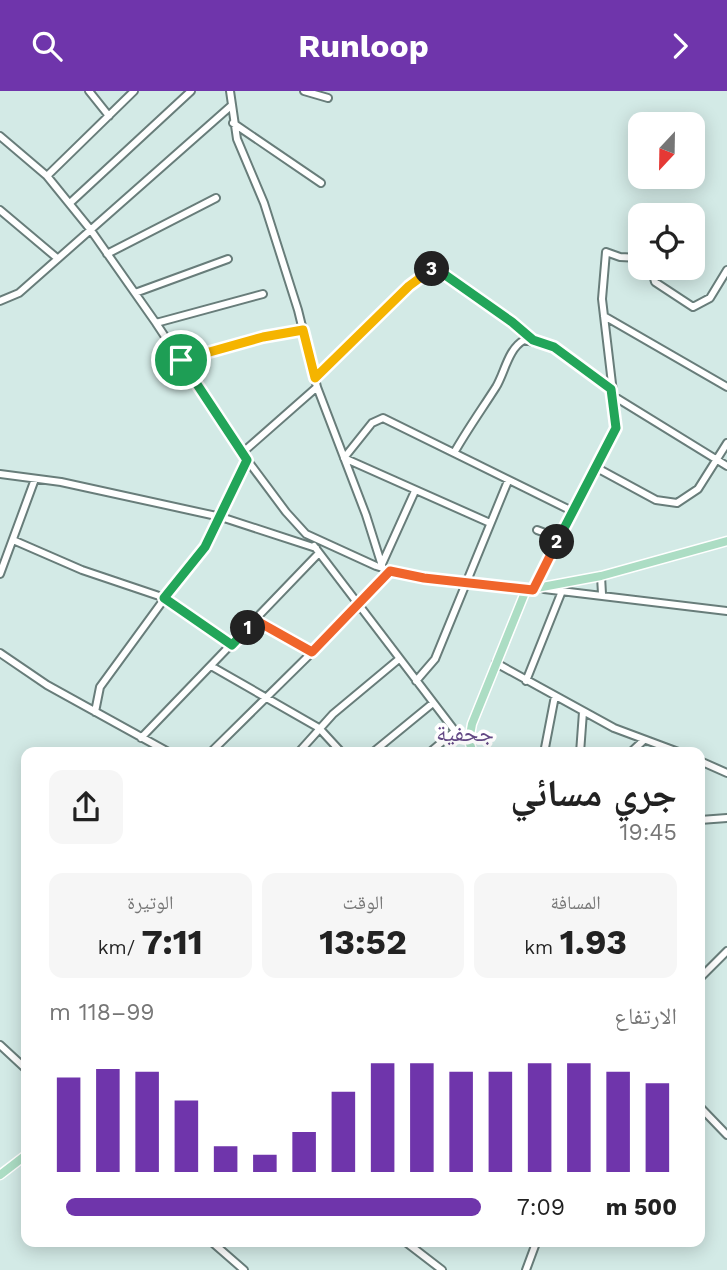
<!DOCTYPE html>
<html lang="ar">
<meta charset="utf-8">
<style>
:root{--surface:#fff;--page:#f6f6f6;--text:#222;--muted:#767676;--accent:#6f35ab}
body{margin:0;font-family:"Work Sans","Noto Naskh Arabic",sans-serif;background:var(--page);color:var(--text);direction:rtl;height:100vh;display:flex;flex-direction:column;font-size:26px;white-space:nowrap}
*{box-sizing:border-box;margin:0}
p{font-size:23px;color:var(--muted)}
.icon{flex:none;width:38px;height:38px;fill:none;stroke:currentColor;stroke-width:2;stroke-linecap:round;stroke-linejoin:round}
.map{position:relative;flex:1;overflow:hidden;direction:ltr}
.details{position:absolute;left:21px;top:656px;width:684px;height:500px;display:flex;flex-direction:column;background:var(--surface);border-radius:14px;box-shadow:0 4px 18px #0003;direction:rtl}
.details>*{flex:none}
.needle{width:46px;rotate:202deg}
.fabs{position:absolute;left:628px;top:21px;display:grid;gap:14px}
.fabs a{display:grid;place-items:center;width:77px;height:77px;border-radius:14px;background:var(--surface);box-shadow:0 4px 18px #0003;font-size:35px}
.pin{position:absolute;display:grid;place-items:center;width:60px;height:60px;color:#fff;margin:-30px;border:4px solid #fff;border-radius:50%;box-shadow:0 2px 7px #0007}
.km{position:absolute;width:35px;height:35px;margin:-18px;border-radius:50%;background:#222;color:#fff;font-size:19px;line-height:35px;text-align:center}
.round{display:grid;place-items:center;flex:none;width:74px;height:74px;border-radius:14px;background:var(--page)}
.headline{display:flex;align-items:center;justify-content:space-between;height:119px;padding:0 28px}
h1{font-size:38px;font-weight:700;line-height:52px}
.metrics{display:grid;grid-template-columns:repeat(3,1fr);gap:10px;height:119px;padding:7px 28px}
.metrics div{display:grid;align-content:center;border-radius:14px;background:var(--page);text-align:center}
.metrics b{font-size:35px;font-weight:700}
.metrics small{font-size:19px;font-weight:400}
.metrics p{font-size:19px}
.chart{height:196px;padding:14px 28px}
.chart p{display:flex;justify-content:space-between}
.chart svg{width:100%;height:126px;margin-top:7px;stroke:var(--accent);stroke-width:6}
ul{padding:0 28px;list-style:none;font-size:23px}
li{display:grid;grid-template-columns:112px 84px 1fr;align-items:center;height:52px}
li i{height:18px;border-radius:9px;background:var(--accent)}
header{display:flex;justify-content:space-between;align-items:center;height:91px;padding:0 28px;background:var(--accent);color:#fff;font-size:32px;font-weight:700}
.map>svg:first-child{display:block}
.lines{fill:none;stroke-linecap:round;stroke-linejoin:round}
.minor-casing{stroke:#687d7a;stroke-width:10}
.major-casing{stroke:#fff;stroke-width:11}
.minor{stroke:#fff;stroke-width:6}
.major{stroke:#acddc4;stroke-width:8}
.split-1-casing{stroke:#fff;stroke-width:14}
.split-2-casing{stroke:#fff;stroke-width:14}
.split-3-casing{stroke:#fff;stroke-width:14}
.split-4-casing{stroke:#fff;stroke-width:14}
.split-1{stroke:#22a559;stroke-width:9}
.split-2{stroke:#f0652b;stroke-width:9}
.split-3{stroke:#22a559;stroke-width:9}
.split-4{stroke:#f5b400;stroke-width:9}
.labels{text-anchor:middle;dominant-baseline:central;stroke-width:7;stroke-linejoin:round;paint-order:stroke}
.quarter-label{font-size:23px;fill:#634885;stroke:#fff}
</style>
<header><svg class="icon" aria-label="forward" viewBox="0 0 24 24"><path d="M9 5l7 7-7 7"/></svg>Runloop<svg class="icon" aria-label="search" viewBox="0 0 24 24"><circle cx="10" cy="10" r="6"/><path d="M15 15l6 6"/></svg></header>
<div class="map">
<svg width="727" height="1179" viewBox="0 0 727 1179">
<rect width="100%" height="100%" fill="#d3eae6"/>
<g class="lines">
<defs>
<path id="minor" d="M89 0 109 25
M230 0 237 48 264 112 298 219 317 296 366 424 383 478
M304 0 328 7
M233 32 321 92
M0 45 47 85 90 138 156 232 242 362 286 421 306 443 376 475 402 483 526 499
M47 85 134 0
M70 112 191 0
M0 119 57 167
M107 163 216 107
M651 177 655 191 693 216 710 207 727 179
M135 202 228 168
M0 210 19 202 232 14
M604 225 727 296
M156 232 263 203
M181 269 263 246 303 239
M315 287 409 195 432 178 441 181 528 243 533 249
M615 306 727 375
M242 362 317 296
M454 362C467 339 482 318 496 296 505 281 508 258 524 249L554 256 611 297
M597 377 656 409 677 412 698 398 727 352
M0 383 61 391 221 426 316 457
M490 432 344 367 372 332 383 327 574 421
M537 439 559 447
M13 449 82 479 165 507 232 553
M314 455 455 640 469 650
M382 473 415 400
M0 483 35 388
M601 485 602 503
M544 498 727 520
M533 499 617 335 602 208 606 161 620 166 640 167
M255 529 312 561
M0 562 47 594 170 662
M496 572 614 637 681 662
M211 575 319 637 342 662
M416 590 435 568 508 390
M526 590 562 500
M95 621 100 596 165 507 201 463 247 369
M141 647 319 462
M210 662 358 516 390 480
M298 662 333 623 399 568
M372 662 433 612
M429 662 455 640
M544 662 555 605
M580 662 583 621
M630 662 644 649
M700 670 727 682
M700 729 727 727
M700 887 727 860
M0 954 26 978
M700 1016 727 1044
M213 1152 244 1179
M407 1152 442 1179
M526 1179 536 1152"/>
<path id="major" d="M473 662 469 650 472 633 526 499 601 485 727 450
M0 1084 26 1064"/>
</defs>
<use href="#minor" class="minor-casing"/>
<use href="#major" class="major-casing"/>
<use href="#minor" class="minor"/>
<use href="#major" class="major"/>
</g>
<g class="lines">
<defs>
<path id="split-1" d="M181 269 247 369 205 456 164 507 232 554 248 537"/>
<path id="split-2" d="M248 537 255 529 312 561 390 480 424 487 533 499 557 451"/>
<path id="split-3" d="M432 178 441 181 512 231 533 249 554 256 611 298 616 337 557 451"/>
<path id="split-4" d="M181 269 263 246 303 239 315 287 409 195 432 178"/>
</defs>
<use href="#split-1" class="split-1-casing"/>
<use href="#split-2" class="split-2-casing"/>
<use href="#split-3" class="split-3-casing"/>
<use href="#split-4" class="split-4-casing"/>
<use href="#split-1" class="split-1"/>
<use href="#split-2" class="split-2"/>
<use href="#split-3" class="split-3"/>
<use href="#split-4" class="split-4"/>
</g>
<g class="labels">
<g class="quarter-label">
<text x="465" y="642">جحفية</text>
</g>
</g>
</svg>
<div class="fabs">
<a><svg class="needle" viewBox="-14 -14 28 28"><path d="M0-13l5 13h-10z" fill="#e53935"/><path d="M0 13l5-13h-10z" fill="#767676"/></svg></a>
<a><svg class="icon" aria-label="locate" viewBox="0 0 24 24"><circle cx="12" cy="12" r="6"/><path d="M12 2v4M12 18v4M2 12h4M18 12h4"/></svg></a>
</div>
<div class="pin" style="left:181px;top:269px;background:#1e9e55"><svg class="icon" aria-label="arrive" viewBox="0 0 24 24"><path d="M6 21V4h12l-3 4 3 4H6"/></svg></div>
<b class="km" style="left:248px;top:537px">1</b>
<b class="km" style="left:557px;top:451px">2</b>
<b class="km" style="left:432px;top:178px">3</b>
<section class="details">
<div class="headline"><div><h1>جري مسائي</h1><p>19:45</p></div><a class="round"><svg class="icon" aria-label="share" viewBox="0 0 24 24"><path d="M12 15V3M7 8l5-5 5 5M5 13v7h14v-7"/></svg></a></div>
<div class="metrics">
<div><p>المسافة</p><b>1.93<small> km</small></b></div>
<div><p>الوقت</p><b>13:52</b></div>
<div><p>الوتيرة</p><b>7:11<small> /km</small></b></div>
</div>
<div class="chart"><p><span>الارتفاع</span>99–118 m</p>
<svg viewBox="0 0 160 44" preserveAspectRatio="none"><path d="M5 44V11M15 44V8M25 44V9M35 44V19M45 44V35M55 44V38M65 44V30M75 44V16M85 44V6M95 44V6M105 44V9M115 44V9M125 44V6M135 44V6M145 44V9M155 44V13"/></svg>
</div>
<ul>
<li><b>500 m</b>7:09<i style="width:96%"></i></li>
</ul>
</section>
</div>
